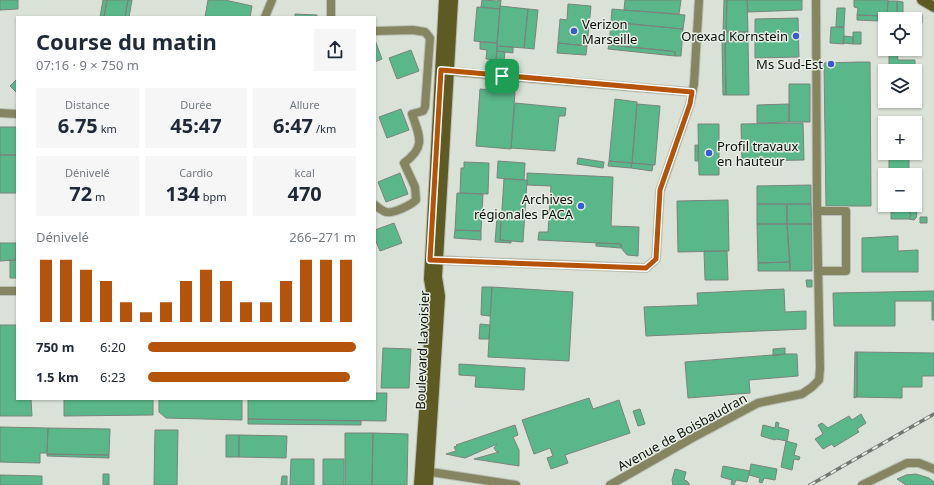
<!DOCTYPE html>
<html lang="fr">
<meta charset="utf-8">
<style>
:root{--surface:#fff;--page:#f6f6f7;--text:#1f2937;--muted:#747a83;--accent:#b45309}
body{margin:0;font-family:"Noto Sans",sans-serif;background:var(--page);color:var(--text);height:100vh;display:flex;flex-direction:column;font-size:15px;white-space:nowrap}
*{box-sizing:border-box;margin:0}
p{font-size:13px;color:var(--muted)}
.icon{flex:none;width:22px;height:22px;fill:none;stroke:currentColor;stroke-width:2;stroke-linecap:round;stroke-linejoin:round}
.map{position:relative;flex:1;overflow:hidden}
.details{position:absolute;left:16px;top:16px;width:360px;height:384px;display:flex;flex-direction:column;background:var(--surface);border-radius:0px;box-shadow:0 1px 3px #0004}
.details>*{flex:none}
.controls{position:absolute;left:878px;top:12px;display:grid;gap:8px}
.controls a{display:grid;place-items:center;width:44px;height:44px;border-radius:0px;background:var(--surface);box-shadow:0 1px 3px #0004;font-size:20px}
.pin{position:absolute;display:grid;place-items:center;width:34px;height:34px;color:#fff;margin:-17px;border-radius:8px;box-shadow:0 2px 6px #0006}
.round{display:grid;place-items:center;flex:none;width:42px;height:42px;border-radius:0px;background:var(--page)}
.head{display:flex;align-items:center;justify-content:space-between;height:68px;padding:0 20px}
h1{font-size:22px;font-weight:700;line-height:30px}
.stats{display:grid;grid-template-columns:repeat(3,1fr);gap:6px;height:68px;padding:4px 20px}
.stats div{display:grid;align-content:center;border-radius:0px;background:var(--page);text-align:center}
.stats b{font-size:20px;font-weight:700}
.stats small{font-size:11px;font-weight:400}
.stats p{font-size:11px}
.chart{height:112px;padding:8px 20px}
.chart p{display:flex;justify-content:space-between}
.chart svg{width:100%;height:72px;margin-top:4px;stroke:var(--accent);stroke-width:6}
ul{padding:0 20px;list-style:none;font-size:13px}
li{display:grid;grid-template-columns:64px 48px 1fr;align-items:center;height:30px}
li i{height:10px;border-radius:5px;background:var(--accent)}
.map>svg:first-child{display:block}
.building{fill:#5ab789;stroke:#79847d}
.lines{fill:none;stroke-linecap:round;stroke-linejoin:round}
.street-casing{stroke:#b9bfb5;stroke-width:10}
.secondary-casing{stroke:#b9bfb5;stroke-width:12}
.street{stroke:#868562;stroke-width:8}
.secondary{stroke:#5d5b23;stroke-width:10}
.rail-casing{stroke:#72776f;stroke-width:3.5}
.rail{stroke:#e7eee3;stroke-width:2;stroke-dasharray:6;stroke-linecap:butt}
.route-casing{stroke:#fff;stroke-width:8}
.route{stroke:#b45309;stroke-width:5}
.poi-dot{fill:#385ccd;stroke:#e7eee3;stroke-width:1.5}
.labels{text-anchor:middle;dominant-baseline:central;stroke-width:3;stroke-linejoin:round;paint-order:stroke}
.poi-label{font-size:13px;fill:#0c0e0a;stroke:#e7eee3;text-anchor:end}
.street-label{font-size:13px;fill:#0c0e0a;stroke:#e7eee3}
</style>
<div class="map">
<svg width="934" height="485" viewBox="0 0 934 485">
<rect width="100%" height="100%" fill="#dae1d6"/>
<path class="building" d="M0 0H18V9L0 10Z
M103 0H107L104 17H100Z
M107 0H128L125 17H104Z
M128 0H132L129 17H125Z
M208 0H225L252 6 250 17H205Z
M482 0 498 1V0H501L500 9 481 7Z
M625 0H681L679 14 624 10Z
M724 0H727L726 32H723Z
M727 0H747L748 32H726Z
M747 0H802V10L748 12Z
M854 0H888L887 16 857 15 858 8 854 7Z
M888 1H897V16H887Z
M897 1 903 2V17L897 16Z
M568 4 591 6 587 46 558 43 560 19 567 20Z
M500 6 528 9 524 48 497 46Z
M477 7 500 9 497 43 474 41Z
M837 8H845L844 27H836Z
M528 9 538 10 534 49 524 48Z
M612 9 685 15 683 29 611 22Z
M295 14 317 15V17H295Z
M857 15 880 16 879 21 857 20Z
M909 15H922V23H915V19H909Z
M798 18 799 57 755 58V19Z
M611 22 683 29 681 56H675V52L670 51 609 45Z
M915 25H919V43H915Z
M831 27H844V44L830 43Z
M723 32H748V41H723Z
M853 32H861V44H853Z
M844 36 853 37V44L843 43Z
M375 40 382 59 375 62Z
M723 41 725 42 726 95H723L722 42Z
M748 41 749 95H726L725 42Z
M480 42 497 43 496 60 486 59 487 50 480 49Z
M558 43 587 46 586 55 557 53Z
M609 45 670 51 675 52V56L608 49Z
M497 46 513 47V53L497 51Z
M411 50 419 71 397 79 389 58Z
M497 51 505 52 504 60H496Z
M889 52H897L898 60H915V69H889Z
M859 62H870L871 206H826L824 63Z
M17 79V93L10 86Z
M789 84H810V122H789Z
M480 89 515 92 511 149 476 146Z
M615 99 637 102 632 163 609 161Z
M515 103 566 108 565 116H559L555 151 511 148Z
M637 104 660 106 655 165 632 163Z
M789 104V122L757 123V105Z
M401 109 409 130 387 138 379 117Z
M803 123 804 160 742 161 741 124Z
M698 124H719V175H699Z
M0 127H17V155H0Z
M695 145H698V161H695Z
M889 153H909V175H889Z
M0 155H17V193H0Z
M578 158 604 162 603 168 577 164Z
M498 161 525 163 524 180 497 178Z
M609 161 632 163 631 168 608 166Z
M464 162 489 163 488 194 460 193 461 168H464Z
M632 163 653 165 652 171 631 168Z
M400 173 408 194 386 202 378 182Z
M527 173 613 177 611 226 639 227 638 256 627 255 622 249 621 244 538 240 539 232H548L551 186 527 185Z
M504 179 527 180 523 242 500 240Z
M811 185V204H757V186Z
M457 193 483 194 481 231 455 230Z
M728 200 729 251 678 252 677 201Z
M757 204H787V224H757Z
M787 204H811L812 224H787Z
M911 210 915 211 917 213 916 218 914 220 909 219 911 215 909 211Z
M909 211 911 215 909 219H891V212Z
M920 217H927V223H920Z
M497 218 501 219 500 240 511 241V243L495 242Z
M394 223 402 243 380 251 375 239V230Z
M757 224H787L790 262 758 263Z
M787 224H812V271H790Z
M455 230 481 231V240L454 238Z
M898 236V251L918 250V272H862V238Z
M0 243H16V260L0 261Z
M596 243 621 244V248L596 246Z
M704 251H727L728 280H705Z
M10 260H17V278H10Z
M790 262V271H758V263Z
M806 280H812V287H807Z
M482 287H492L490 316 481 315Z
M492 287 573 292 569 361 488 357Z
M784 289 785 312 806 311V329L646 336 644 307 698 305 697 293Z
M934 291V320H932V301H895V326H834L833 293Z
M480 324 490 325 489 339H479Z
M0 325H17V399H31L32 416H0Z
M383 348 411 349 409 388H381Z
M785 348V354L773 356V349Z
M855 352H857V397L854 398Z
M857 352 934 353V376H922V387H902V398L857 397Z
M785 354H797L798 376 749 380 750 393 688 398 685 362Z
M459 364 525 368 524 390 475 387 476 376 459 375Z
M375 393H387L386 421 248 419V399H375Z
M589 398 593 409 619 400 630 433 565 455 568 463 551 469 547 458 553 456 550 448 534 454 522 420Z
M64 399H153V415L64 416Z
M159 399H242V420L166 418 159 412Z
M640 409 645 424 638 426 633 411Z
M861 414 866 423 857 429 859 432 834 447 832 444 823 449 815 439 823 434 818 425 822 423 828 428 849 416 852 420Z
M248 419 361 421V425L248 424Z
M776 422 779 423 778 427 789 430 787 441 776 439 775 440 761 436 763 425 775 428Z
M515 425 518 435 513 437 519 450V466L474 459 499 452 496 451 494 448 497 444 465 458 446 454 456 451 454 447 457 446 456 445Z
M0 427 48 428 47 453H40V463L0 462Z
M48 428 110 429 109 455 47 454Z
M155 430H178L177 485H154Z
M345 433H373L372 485H345Z
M373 433 408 434 407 485H372Z
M226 435H239V457H226Z
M239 435 287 436 286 458 239 457Z
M786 441 797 444 794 455 800 457 799 460 794 459 792 470 781 467Z
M47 454 109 455V458L47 456Z
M291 459H314V485H290Z
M323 459H344V485H323Z
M751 464 777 469 775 480 764 478 762 483 759 482 760 478 749 475Z
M723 466 750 471 747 482 736 480 734 485 731 484 732 480 721 477Z
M675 469 686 472 684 480 687 481 690 485H673L672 480Z
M103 474H109V485H103Z
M916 474 929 478 934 482V485H906L897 479 906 475Z
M0 475 42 476V485H0Z
M282 476H287V485H281Z"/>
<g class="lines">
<defs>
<path id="street" d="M265 17 272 0
M331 17V0
M375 31 413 30 425 32 430 38 425 107 423 111 412 114C420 137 426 147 404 163L415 187 416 200C411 205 393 214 386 212 382 211 378 207 375 205
M444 71 692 92
M0 113 17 114
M817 211H846V271H819
M433 260 646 268 656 259 660 191 690 104 694 84 699 0
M0 291H17
M424 471 516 485
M610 485 694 437 758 403 802 394 812 387 819 380 820 368 817 211 816 0
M862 485 907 463H919L934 469"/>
<path id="secondary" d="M922 0 934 7
M419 485 432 297 429 279 444 0
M428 485 440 296 437 277 453 0"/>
</defs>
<use href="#street" class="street-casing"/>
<use href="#secondary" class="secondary-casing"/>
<use href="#street" class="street"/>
<use href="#secondary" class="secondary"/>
<defs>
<path id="rail" d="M810 485 934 414"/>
</defs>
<use href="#rail" class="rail-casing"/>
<use href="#rail" class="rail"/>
</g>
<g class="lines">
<defs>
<path id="route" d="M441 70 692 92 690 104 660 190 656 259 646 268 430 260Z"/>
</defs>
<use href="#route" class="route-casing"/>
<use href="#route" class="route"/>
</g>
<g class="poi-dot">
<circle cx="574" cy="31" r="4"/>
<circle cx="796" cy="36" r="4"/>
<circle cx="831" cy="64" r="4"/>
<circle cx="709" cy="153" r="4"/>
<circle cx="581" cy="206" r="4"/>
</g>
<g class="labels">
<g class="poi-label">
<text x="582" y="24" text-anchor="start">Verizon<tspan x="582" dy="15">Marseille</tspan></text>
<text x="788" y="36">Orexad Kornstein</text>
<text x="823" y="64">Ms Sud-Est</text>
<text x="717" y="146" text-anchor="start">Profil travaux<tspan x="717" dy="15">en hauteur</tspan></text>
<text x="573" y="199">Archives<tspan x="573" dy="15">régionales PACA</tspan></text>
</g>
<g class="street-label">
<text transform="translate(422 350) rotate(-88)">Boulevard Lavoisier</text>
<text transform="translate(682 432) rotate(-29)">Avenue de Boisbaudran</text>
</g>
</g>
</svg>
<div class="controls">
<a><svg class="icon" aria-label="locate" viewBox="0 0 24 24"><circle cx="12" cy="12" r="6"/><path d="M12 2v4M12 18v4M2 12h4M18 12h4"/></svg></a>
<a><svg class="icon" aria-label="layers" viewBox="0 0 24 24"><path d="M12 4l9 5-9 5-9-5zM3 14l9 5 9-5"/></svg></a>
<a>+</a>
<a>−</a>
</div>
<div class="pin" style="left:502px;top:76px;background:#1e9e55"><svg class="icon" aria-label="arrive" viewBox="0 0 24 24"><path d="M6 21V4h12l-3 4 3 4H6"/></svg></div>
<section class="details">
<div class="head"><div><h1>Course du matin</h1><p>07:16 · 9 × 750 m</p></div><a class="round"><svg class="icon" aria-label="share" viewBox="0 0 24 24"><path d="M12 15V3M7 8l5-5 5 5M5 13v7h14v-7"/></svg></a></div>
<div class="stats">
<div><p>Distance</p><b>6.75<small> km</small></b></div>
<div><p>Durée</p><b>45:47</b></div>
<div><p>Allure</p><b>6:47<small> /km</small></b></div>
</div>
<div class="stats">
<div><p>Dénivelé</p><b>72<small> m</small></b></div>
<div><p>Cardio</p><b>134<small> bpm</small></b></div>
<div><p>kcal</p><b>470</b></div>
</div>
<div class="chart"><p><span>Dénivelé</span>266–271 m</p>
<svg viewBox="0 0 160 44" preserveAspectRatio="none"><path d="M5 44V6M15 44V6M25 44V12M35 44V19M45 44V32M55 44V38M65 44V32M75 44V19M85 44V12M95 44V19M105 44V32M115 44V32M125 44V19M135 44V6M145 44V6M155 44V6"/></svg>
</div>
<ul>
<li><b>750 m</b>6:20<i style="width:100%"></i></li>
<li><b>1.5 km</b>6:23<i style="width:97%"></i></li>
</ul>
</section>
</div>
